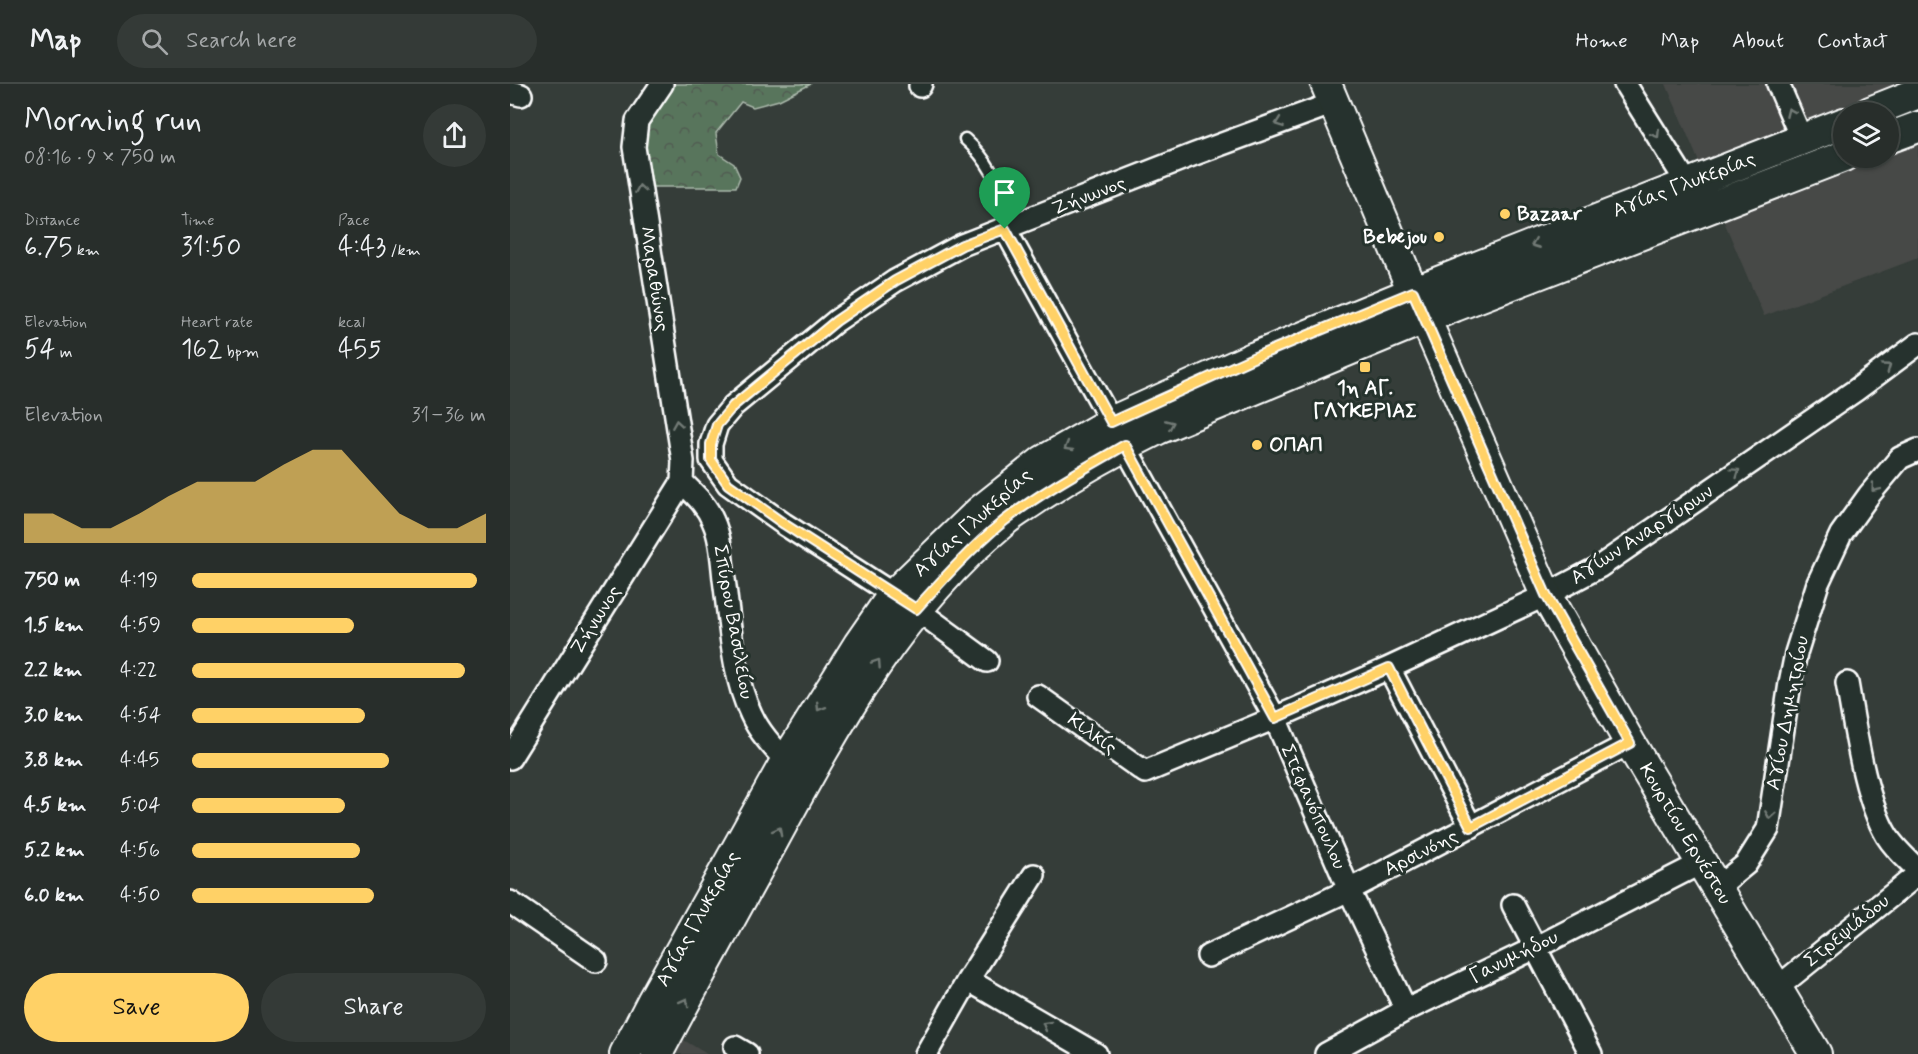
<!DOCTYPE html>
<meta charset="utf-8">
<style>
:root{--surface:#282e2b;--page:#343a37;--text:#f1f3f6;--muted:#a5a8a9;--line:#444a47;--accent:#ffd166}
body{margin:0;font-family:Mynerve,sans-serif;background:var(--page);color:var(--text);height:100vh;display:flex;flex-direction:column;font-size:22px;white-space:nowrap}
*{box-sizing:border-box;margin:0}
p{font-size:20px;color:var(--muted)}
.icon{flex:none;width:33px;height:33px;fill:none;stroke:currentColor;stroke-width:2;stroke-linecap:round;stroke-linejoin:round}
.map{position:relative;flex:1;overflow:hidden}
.drawer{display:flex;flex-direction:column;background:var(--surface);width:510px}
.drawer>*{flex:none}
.controls{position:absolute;left:1323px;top:18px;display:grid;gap:12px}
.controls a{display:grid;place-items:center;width:66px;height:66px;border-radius:50%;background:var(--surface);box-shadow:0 2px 4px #0004,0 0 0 2px var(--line);font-size:30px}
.pin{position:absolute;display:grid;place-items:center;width:51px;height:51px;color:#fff;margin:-62px -26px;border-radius:50% 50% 50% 0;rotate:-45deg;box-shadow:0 0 6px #0007}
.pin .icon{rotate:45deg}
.round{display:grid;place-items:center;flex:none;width:63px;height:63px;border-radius:32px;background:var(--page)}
.summary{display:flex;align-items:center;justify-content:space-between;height:102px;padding:0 24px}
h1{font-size:33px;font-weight:600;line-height:45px}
.figures{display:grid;grid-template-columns:repeat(3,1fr);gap:9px;height:102px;padding:6px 24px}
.figures div{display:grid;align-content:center}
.figures b{font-size:26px;font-weight:600}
.figures small{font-size:16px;font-weight:400}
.figures p{font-size:16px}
.chart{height:168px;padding:12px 24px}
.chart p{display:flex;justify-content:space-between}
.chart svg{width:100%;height:108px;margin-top:6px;fill:var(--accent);opacity:.7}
.button{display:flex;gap:12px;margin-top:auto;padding:12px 24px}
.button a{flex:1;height:69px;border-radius:36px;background:var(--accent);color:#111;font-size:24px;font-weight:600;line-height:69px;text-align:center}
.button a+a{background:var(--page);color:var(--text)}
ul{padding:0 24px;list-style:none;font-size:20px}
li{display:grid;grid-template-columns:96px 72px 1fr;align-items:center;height:45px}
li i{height:15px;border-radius:8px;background:var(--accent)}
header{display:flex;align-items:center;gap:36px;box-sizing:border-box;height:84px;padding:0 30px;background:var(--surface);border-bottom:2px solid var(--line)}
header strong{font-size:28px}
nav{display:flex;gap:33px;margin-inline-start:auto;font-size:21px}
.search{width:420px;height:54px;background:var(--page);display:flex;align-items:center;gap:15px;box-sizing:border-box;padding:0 21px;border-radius:33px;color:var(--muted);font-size:22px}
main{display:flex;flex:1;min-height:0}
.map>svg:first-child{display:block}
.built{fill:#474947;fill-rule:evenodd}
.forest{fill:url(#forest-crowns);stroke:#acbaad;stroke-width:1.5}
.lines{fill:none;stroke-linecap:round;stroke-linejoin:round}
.lane-casing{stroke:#fff;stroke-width:15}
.street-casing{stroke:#fff;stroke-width:26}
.secondary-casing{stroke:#fff;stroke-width:34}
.lane{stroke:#26332d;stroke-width:10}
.street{stroke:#26332d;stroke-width:21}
.secondary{stroke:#26332d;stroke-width:30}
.oneway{stroke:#727a76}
.route-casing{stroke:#fff;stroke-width:12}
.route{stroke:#ffd166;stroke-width:8}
.poi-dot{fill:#ffd166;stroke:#26332d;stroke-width:2}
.labels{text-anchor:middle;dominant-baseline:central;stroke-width:6;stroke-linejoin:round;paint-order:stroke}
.street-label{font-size:20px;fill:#fff;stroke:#26332d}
.poi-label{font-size:20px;font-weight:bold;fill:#fff;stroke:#26332d;text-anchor:start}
</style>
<header>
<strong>Map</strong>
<div class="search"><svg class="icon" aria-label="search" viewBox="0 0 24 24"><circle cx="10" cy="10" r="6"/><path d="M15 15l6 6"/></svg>Search here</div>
<nav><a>Home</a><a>Map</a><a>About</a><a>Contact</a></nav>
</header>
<main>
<section class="drawer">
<div class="summary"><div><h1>Morning run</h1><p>08:16 · 9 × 750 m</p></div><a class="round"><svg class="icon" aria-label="share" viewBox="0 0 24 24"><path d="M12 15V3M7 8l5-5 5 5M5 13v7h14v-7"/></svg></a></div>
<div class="figures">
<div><p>Distance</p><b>6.75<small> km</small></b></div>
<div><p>Time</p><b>31:50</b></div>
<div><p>Pace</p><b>4:43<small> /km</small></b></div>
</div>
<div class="figures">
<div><p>Elevation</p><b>54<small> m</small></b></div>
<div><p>Heart rate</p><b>162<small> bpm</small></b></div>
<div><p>kcal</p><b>455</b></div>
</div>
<div class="chart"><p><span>Elevation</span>31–36 m</p>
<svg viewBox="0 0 160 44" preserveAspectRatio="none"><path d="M0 44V32L10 32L20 38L30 38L40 32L50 25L60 19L70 19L80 19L90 12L100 6L110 6L120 19L130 32L140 38L150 38L160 32V44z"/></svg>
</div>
<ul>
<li><b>750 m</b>4:19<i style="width:97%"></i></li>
<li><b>1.5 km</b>4:59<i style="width:55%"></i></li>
<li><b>2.2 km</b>4:22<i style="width:93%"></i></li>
<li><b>3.0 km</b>4:54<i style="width:59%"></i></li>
<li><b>3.8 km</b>4:45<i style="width:67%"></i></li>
<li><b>4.5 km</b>5:04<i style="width:52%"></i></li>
<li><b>5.2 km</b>4:56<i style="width:57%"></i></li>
<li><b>6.0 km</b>4:50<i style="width:62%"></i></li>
</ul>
<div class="button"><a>Save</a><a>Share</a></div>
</section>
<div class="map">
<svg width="1408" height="970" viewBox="0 0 1408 970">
<defs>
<pattern id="forest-crowns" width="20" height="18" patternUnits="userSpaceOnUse" patternTransform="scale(1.5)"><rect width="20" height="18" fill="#58745b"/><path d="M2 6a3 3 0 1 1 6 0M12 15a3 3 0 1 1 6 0" fill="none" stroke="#515c52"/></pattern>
</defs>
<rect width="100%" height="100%" fill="#353d39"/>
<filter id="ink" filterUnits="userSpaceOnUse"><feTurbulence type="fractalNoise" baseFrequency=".0167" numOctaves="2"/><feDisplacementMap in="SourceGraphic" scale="12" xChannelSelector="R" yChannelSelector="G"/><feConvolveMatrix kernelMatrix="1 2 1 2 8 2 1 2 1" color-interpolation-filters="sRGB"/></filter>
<g filter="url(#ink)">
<path class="built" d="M1156 0H1408V174L1254 232ZM1334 28H1378V74H1334Z
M167 952 197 970H159Z"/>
<path class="forest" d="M160 0H301L269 16 243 23 231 18 206 49 209 70 224 80 230 93 226 103H138L134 62V43Z"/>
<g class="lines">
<defs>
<path id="lane" d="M455 55C484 81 490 106 504 141"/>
<path id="street" d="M1115 0 1177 99
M1268 0 1292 56
M410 2 411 0
M0 8 11 11
M495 145 765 634 839 806 896 926
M172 398C184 410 197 421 203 437 211 454 212 477 214 495 220 538 222 591 241 630 249 648 263 663 276 677
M477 577 406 525 274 440 218 400 201 376V360L207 341 223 322 326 237 385 197 452 161 685 70 824 19
M879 584 961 743
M1337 599C1345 643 1354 714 1377 752 1385 765 1397 775 1408 786
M528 612 635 688 765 634 879 584 1036 511 1089 483 1346 306 1408 260
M0 674 172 398 173 377 124 63 127 37 152 0
M1208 803 1236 780 1258 745 1280 599 1286 569 1308 499 1331 450 1359 411 1390 374 1408 366
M0 818 86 877
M1003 821 1081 970
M698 872 839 806 1120 659
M458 896 586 970
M1267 904 1408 790
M225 963 237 970
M416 970 458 896 524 791
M816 970 896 926 1025 864 1193 778"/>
<path id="secondary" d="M816 0 899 198 1036 511 1120 659 1306 970
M1360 28 1408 9
M1378 54 1408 43
M115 970 143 916 276 677 349 560 383 511 470 427 533 377 601 338 745 273 903 208 1334 39
M147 970C185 898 225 826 264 755 327 639 390 523 493 438 504 428 518 421 530 412 568 387 607 365 648 345L945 222 1334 72"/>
</defs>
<use href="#lane" class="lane-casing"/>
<use href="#street" class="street-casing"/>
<use href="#secondary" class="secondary-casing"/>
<use href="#lane" class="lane"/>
<use href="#street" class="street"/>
<use href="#secondary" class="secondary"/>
</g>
<defs><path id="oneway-chevron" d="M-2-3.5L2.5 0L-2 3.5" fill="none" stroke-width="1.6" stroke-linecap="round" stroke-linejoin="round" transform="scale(1.5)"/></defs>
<g class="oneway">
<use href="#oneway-chevron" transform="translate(1280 28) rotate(-114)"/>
<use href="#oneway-chevron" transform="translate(769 39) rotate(160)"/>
<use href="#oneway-chevron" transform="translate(1146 50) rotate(58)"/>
<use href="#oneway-chevron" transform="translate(130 105) rotate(-99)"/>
<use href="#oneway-chevron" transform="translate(1025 160) rotate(158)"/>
<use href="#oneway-chevron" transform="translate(1377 283) rotate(-36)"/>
<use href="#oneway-chevron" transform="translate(167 340) rotate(-99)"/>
<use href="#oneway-chevron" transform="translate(660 340) rotate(-23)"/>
<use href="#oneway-chevron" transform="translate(558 363) rotate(150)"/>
<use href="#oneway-chevron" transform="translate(1226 388) rotate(-35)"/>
<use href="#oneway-chevron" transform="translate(1365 404) rotate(130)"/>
<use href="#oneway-chevron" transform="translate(367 579) rotate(-56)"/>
<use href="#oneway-chevron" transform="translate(310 623) rotate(122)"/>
<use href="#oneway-chevron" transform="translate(1260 731) rotate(99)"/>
<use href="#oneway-chevron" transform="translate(268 747) rotate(-61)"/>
<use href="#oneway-chevron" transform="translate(175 918) rotate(-61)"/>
<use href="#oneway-chevron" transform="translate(536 941) rotate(-150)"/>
</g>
</g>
<g class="lines" filter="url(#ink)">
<defs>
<path id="route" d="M495 145 601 338 745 273 903 208 1036 511 1120 659 961 743 879 584 765 634 615 361C574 385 531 408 494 437 462 463 434 494 406 525L274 440 218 400 201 376V360L207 341 223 322 326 237 385 197 452 161Z"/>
</defs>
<use href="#route" class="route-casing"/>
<use href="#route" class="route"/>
</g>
<g class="poi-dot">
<circle cx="995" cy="130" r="6"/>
<circle cx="929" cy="153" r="6"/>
<rect x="849" y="277" width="12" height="12" rx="3"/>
<circle cx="747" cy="361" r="6"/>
</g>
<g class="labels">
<g class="street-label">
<text transform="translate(1174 101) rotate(-21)">Αγίας Γλυκερίας</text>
<text transform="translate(579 112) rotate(-21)">Ζήνωνος</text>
<text transform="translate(144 195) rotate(81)">Μαραθώνος</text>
<text transform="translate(463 439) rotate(-42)">Αγίας Γλυκερίας</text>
<text transform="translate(1132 451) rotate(-33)">Αγίων Αναργύρων</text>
<text transform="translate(86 536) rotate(-58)">Ζήνωνος</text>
<text transform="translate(223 538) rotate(80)">Σπύρου Βασιλείου</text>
<text transform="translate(1278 629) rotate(-79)">Αγίου Δημητρίου</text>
<text transform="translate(582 650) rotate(36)">Κιλκίς</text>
<text transform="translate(803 723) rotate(66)">Στεφανόπουλου</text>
<text transform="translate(1175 750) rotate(59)">Κουρτίου Ερνέστου</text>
<text transform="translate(911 769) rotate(-27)">Αρσινόης</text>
<text transform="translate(188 835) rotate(-61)">Αγίας Γλυκερίας</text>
<text transform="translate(1337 847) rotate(-39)">Στρεψιάδου</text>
<text transform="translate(1004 873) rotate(-26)">Γανυμήδου</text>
</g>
<g class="poi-label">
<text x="1007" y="130">Bazaar</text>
<text x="917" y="153" text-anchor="end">Bebejou</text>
<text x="855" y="304" text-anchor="middle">1η ΑΓ.<tspan x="855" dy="23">ΓΛΥΚΕΡΙΑΣ</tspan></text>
<text x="759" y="361">ΟΠΑΠ</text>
</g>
</g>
</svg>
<div class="controls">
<a><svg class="icon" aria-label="layers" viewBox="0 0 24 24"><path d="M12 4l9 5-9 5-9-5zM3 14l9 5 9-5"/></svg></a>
</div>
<div class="pin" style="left:495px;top:145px;background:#1e9e55"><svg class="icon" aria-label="arrive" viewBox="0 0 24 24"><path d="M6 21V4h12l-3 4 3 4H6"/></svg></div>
</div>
</main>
